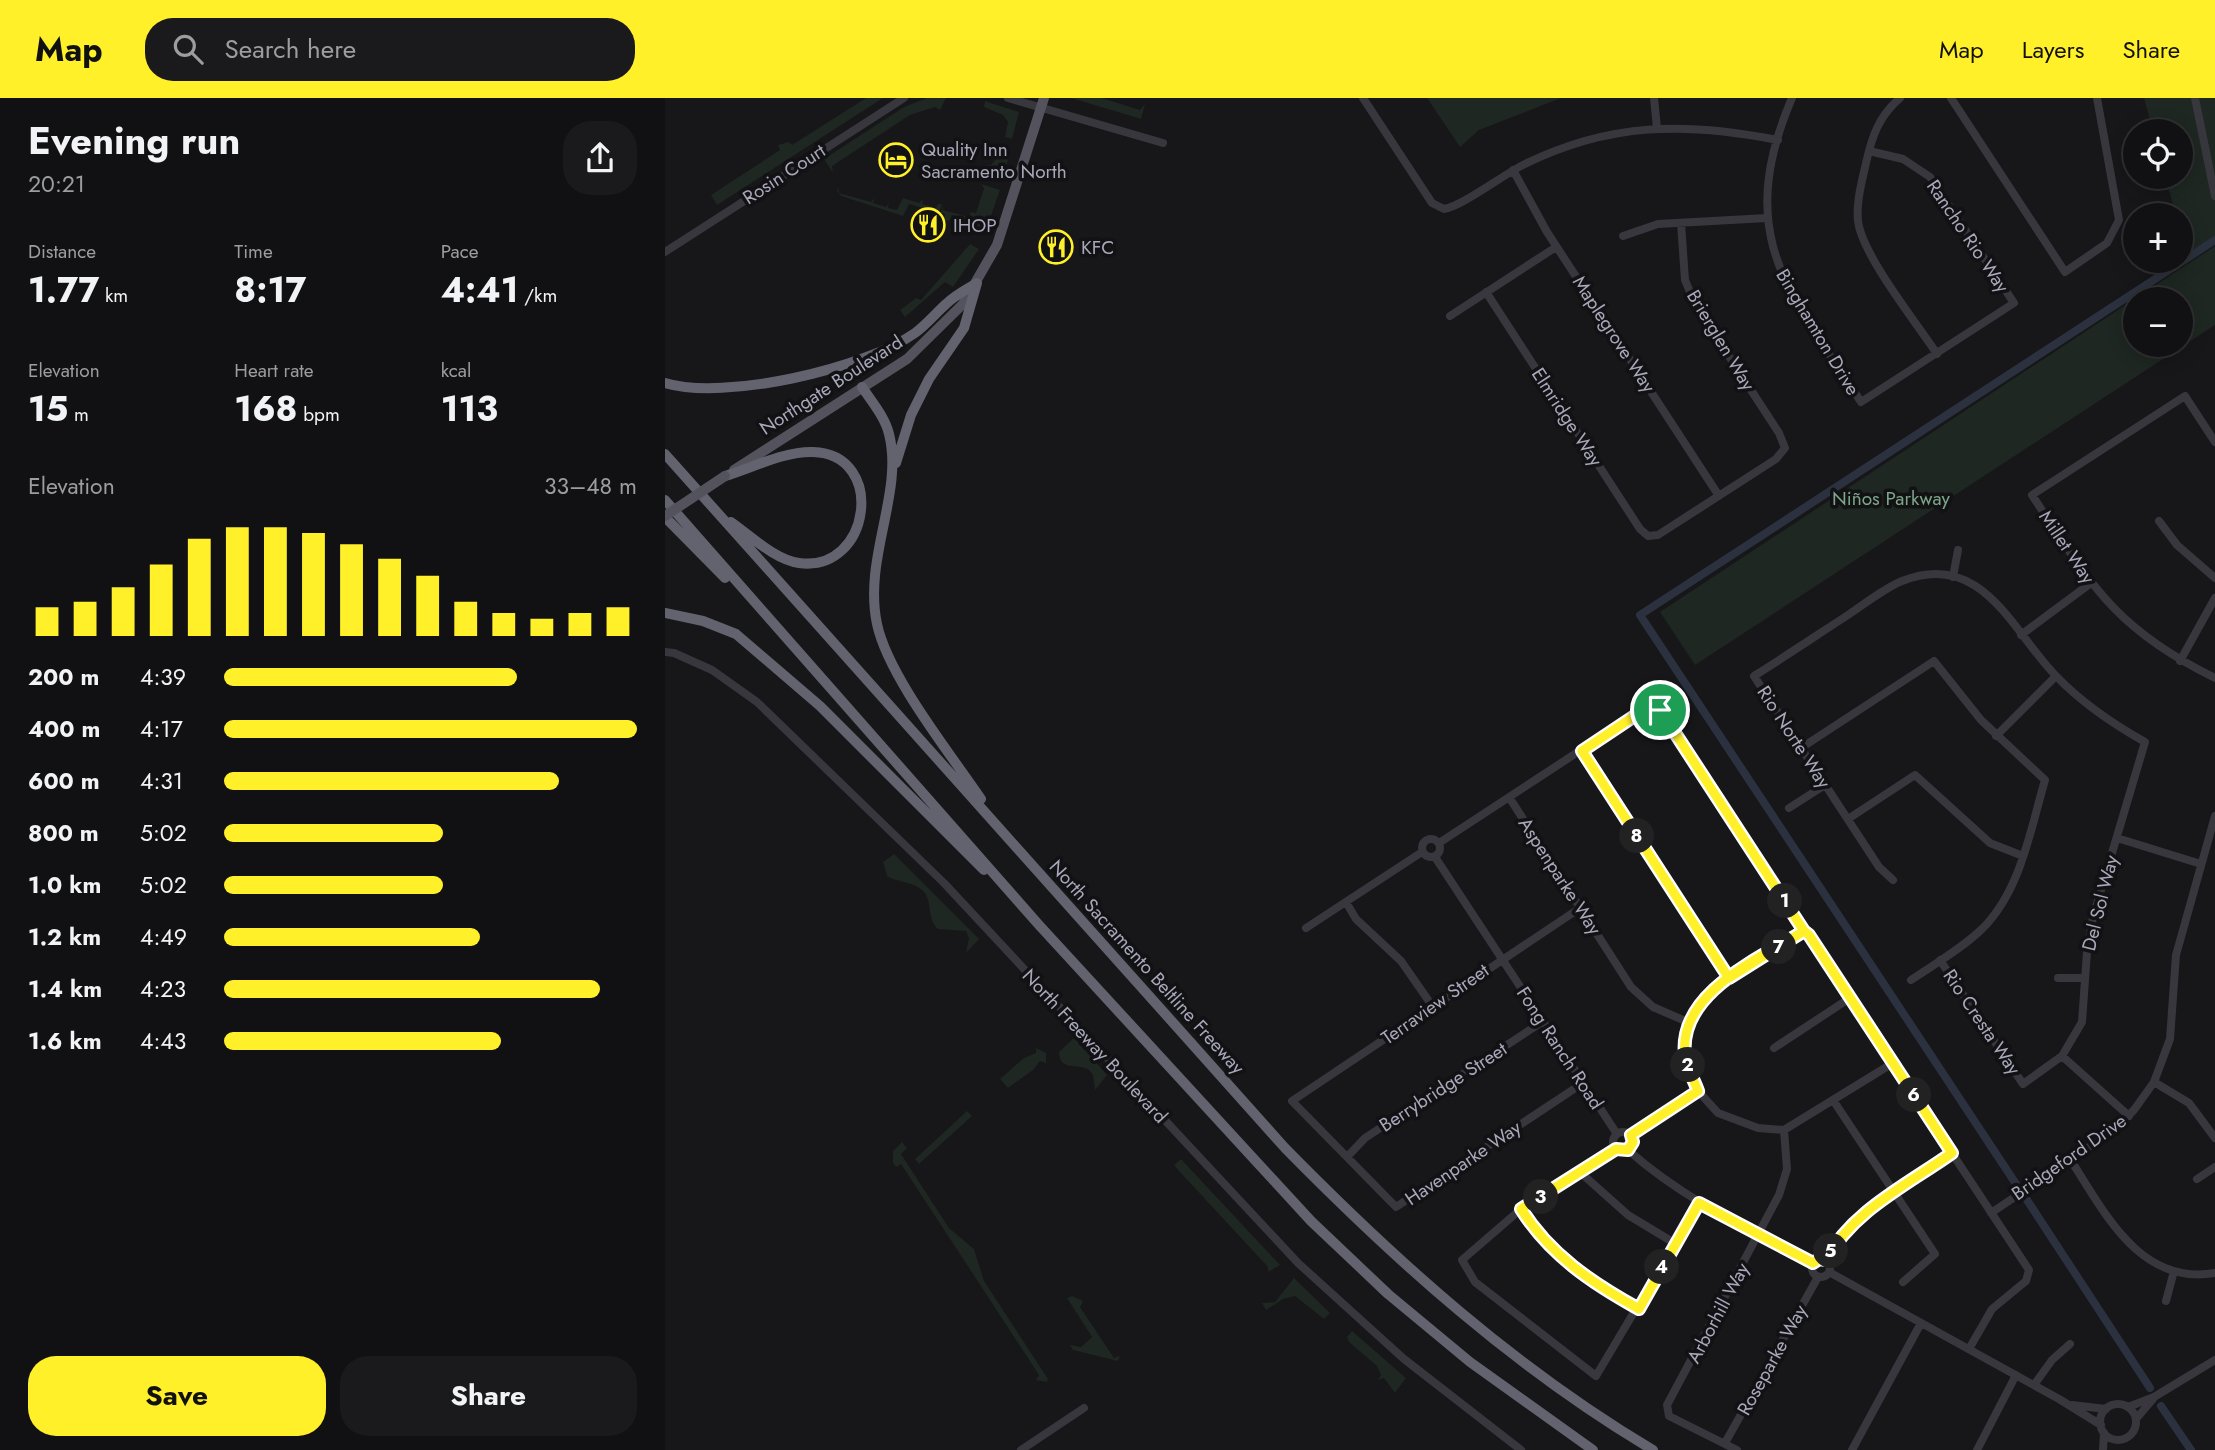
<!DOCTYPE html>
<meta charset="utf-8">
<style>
:root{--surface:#111013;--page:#1a191c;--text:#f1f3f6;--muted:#9c9da0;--line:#303033;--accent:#fff029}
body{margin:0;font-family:Jost,sans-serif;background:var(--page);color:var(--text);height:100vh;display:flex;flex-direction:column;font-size:26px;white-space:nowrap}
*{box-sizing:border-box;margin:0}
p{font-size:23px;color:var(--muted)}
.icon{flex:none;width:38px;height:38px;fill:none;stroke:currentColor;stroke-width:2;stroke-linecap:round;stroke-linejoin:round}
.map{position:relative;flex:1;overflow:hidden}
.sheet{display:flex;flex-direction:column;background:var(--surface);width:665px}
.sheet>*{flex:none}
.controls{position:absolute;left:1458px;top:21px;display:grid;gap:14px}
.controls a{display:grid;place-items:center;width:70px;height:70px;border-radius:50%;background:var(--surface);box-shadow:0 4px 18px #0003,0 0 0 2px var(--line);font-size:35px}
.pin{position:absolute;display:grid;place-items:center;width:60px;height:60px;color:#fff;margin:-30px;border:4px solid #fff;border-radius:50%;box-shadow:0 2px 7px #0007}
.km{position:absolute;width:35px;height:35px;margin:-18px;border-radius:50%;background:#222;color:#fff;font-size:19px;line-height:35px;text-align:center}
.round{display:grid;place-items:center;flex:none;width:74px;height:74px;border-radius:28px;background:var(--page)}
.headline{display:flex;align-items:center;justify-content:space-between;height:119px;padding:0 28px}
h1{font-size:38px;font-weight:700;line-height:52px}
.metrics{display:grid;grid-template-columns:repeat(3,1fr);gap:10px;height:119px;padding:7px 28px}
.metrics div{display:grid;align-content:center}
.metrics b{font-size:35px;font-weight:700}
.metrics small{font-size:19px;font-weight:400}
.metrics p{font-size:19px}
.chart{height:196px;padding:14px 28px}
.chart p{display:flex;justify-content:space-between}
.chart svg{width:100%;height:126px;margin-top:7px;stroke:var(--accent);stroke-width:6}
.cta{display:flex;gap:14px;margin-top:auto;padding:14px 28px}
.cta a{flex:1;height:80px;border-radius:28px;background:var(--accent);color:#111;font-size:28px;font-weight:700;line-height:80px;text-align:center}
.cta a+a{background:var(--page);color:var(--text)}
ul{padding:0 28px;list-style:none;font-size:23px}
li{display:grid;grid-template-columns:112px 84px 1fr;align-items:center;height:52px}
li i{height:18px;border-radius:9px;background:var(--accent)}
header{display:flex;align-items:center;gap:42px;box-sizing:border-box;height:98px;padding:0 35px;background:var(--accent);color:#111}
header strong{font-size:33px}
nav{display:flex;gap:38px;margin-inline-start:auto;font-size:24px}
.search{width:490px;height:63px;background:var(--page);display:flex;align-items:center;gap:18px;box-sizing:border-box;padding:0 24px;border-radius:28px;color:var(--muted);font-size:26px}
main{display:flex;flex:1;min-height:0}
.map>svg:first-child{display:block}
.green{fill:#1e2721;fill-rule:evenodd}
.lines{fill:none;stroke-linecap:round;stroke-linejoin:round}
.canal{stroke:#2b313e;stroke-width:8}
.minor{stroke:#38373e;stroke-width:8}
.major{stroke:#54535d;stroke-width:10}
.highway{stroke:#63636f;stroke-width:10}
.major-bridge{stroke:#54535d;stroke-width:10}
.route-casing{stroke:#fff;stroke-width:14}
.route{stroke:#fff029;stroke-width:9}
.labels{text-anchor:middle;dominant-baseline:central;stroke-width:7;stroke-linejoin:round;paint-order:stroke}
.poi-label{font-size:19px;fill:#a8a8ba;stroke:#121114;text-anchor:start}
.street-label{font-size:19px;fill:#a8a8ba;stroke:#121114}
.park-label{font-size:19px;fill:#7da68b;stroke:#121114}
</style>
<header>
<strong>Map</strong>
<div class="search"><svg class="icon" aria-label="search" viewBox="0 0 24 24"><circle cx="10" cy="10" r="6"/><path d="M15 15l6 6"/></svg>Search here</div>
<nav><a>Map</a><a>Layers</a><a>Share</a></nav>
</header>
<main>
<section class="sheet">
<div class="headline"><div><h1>Evening run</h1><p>20:21</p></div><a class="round"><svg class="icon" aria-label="share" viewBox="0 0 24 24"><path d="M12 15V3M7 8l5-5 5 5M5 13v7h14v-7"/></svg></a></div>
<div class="metrics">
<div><p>Distance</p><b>1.77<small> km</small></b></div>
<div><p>Time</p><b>8:17</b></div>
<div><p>Pace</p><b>4:41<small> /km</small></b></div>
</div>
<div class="metrics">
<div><p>Elevation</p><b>15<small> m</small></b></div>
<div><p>Heart rate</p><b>168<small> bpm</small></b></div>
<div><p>kcal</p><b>113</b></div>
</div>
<div class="chart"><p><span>Elevation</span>33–48 m</p>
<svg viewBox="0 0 160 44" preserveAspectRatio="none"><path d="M5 44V34M15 44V32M25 44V27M35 44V19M45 44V10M55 44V6M65 44V6M75 44V8M85 44V12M95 44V17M105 44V23M115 44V32M125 44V36M135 44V38M145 44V36M155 44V34"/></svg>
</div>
<ul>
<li><b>200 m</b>4:39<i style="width:71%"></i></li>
<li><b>400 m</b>4:17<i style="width:100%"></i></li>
<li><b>600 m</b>4:31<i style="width:81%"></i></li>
<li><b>800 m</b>5:02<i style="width:53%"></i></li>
<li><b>1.0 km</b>5:02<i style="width:53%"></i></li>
<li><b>1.2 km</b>4:49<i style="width:62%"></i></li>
<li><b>1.4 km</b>4:23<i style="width:91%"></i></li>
<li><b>1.6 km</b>4:43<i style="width:67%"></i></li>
</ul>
<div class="cta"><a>Save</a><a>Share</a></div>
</section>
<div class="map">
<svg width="1550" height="1352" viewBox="0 0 1550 1352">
<rect width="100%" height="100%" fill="#171619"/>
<path class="green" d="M201 0H218L52 107 46 97 115 52 113 47 124 44 127 47Z
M262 0H281L275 12 270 9 245 17 167 68 168 75 159 61 239 9Z
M406 0H437L475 12 480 6 476 21Z
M762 0H896L814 32 795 49Z
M1479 0H1550V139L1522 158 1516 135V117H1511L1500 79H1516V33H1488Z
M320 3 354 14 347 41 340 39 343 24 338 17 319 9Z
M336 55 345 56 337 80 315 74 316 68 326 67Z
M316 86 335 92 321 132 287 117 284 123 278 122 280 116 276 115 278 107V112L304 119 306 114 311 115 319 90Z
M173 89 174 95 206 104 210 100 208 105 221 109 224 105 223 110 232 112 238 100 254 105 258 101 257 106 271 110 273 106H277L274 115 244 106 238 118 176 98 172 93Z
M305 146 314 151 288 189 280 184 240 219 235 212 251 200 256 202Z
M1550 148V227L1030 567 995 514ZM1470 201H1516V247H1470Z
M229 756 314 841 301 855 304 840 301 833 273 831C261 820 268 805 259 794 249 783 233 785 222 778L218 764Z
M409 940 442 977 430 992 428 977 423 971C410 966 394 972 394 954Z
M371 950 381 955V965L375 963 368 972 343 990 335 981 359 960 371 955Z
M302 1013 307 1018 254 1066 250 1061Z
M237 1044 242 1050 236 1056 284 1130 309 1151 319 1183 383 1281 382 1284 371 1282 374 1277 236 1066 231 1069 228 1065V1053Z
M516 1061 615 1167 603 1174V1169L514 1073 509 1067Z
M629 1180 665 1215 659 1221 630 1198 618 1201 601 1212 597 1205 610 1204Z
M407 1198 418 1203 415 1209 449 1260 455 1258 453 1263 408 1252 405 1247 416 1249 427 1239 402 1200 396 1202Z
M687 1233 741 1280 730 1295 719 1280 713 1282 716 1277 712 1268 684 1244 682 1239Z"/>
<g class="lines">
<path class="canal" d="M1351 1086 975 517 1550 142
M1362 1102 1485 1290
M1496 1308 1526 1352"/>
<path class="minor" d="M343 0 498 45
M698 0 767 105 779 111C797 108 838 77 858 67 944 24 1021 24 1113 42
M989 0 992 30
M1127 0C1068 138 1124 194 1196 304L1349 205 1265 79 1238 61 1204 53
M1235 0C1214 18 1207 38 1201 65 1197 83 1191 104 1193 123 1197 157 1251 224 1272 256
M1286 0 1400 174 1442 145 1454 122 1432 0
M1530 0 1550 98
M848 72 882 134 1054 398
M958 138 993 126 1102 120
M0 154 239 0
M821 194 975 431 983 438 993 437 1111 361 1120 350 1114 335 1030 206 1020 182 1016 125
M785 218 891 149
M1550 344 1520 298 1367 397C1426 487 1450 531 1550 580
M1494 423 1512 447 1550 480
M1288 479 1293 452
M1356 537 1426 485
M0 554 9 555 47 572 92 604 279 785 633 1165 739 1261 856 1352
M1515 563 1550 500
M1331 638 1391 578
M1136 650 1269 563 1316 622 1380 682C1365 733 1356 792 1317 831 1296 851 1270 866 1246 882
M917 653 1064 880
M844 699 966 889 988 909 1025 925
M1124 710 1160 687
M1183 721 1250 677 1325 745 1358 758
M1452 740 1536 766
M757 750a9 9 0 1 1 18 0a9 9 0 1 1-18 0Z
M774 745 980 610 989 609 995 612 1364 1172 1361 1183 1327 1211 1304 1251
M770 759 952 1036
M1228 782 1214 769 1089 578C1121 558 1152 537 1183 517 1201 505 1218 491 1237 483 1317 451 1347 533 1391 578 1417 605 1448 626 1480 644L1428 819 1422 854 1417 924 1397 958 1358 986 1275 862
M681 804 691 821 736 863 768 909
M915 810 627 1003 731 1109 918 985
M641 830 757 754
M1139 833 1064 880 1041 898 1025 925 1020 956 1033 993 1053 1015 1093 1030 1119 1032 1228 965
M1393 880H1420
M1109 950 1185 900
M1397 958 1464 1018
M1489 984 1524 1005 1550 1040
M1168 1002 1270 1156 1238 1184
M948 1044a10 10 0 1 1 20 0a10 10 0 1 1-20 0Z
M966 1037 1033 993
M951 1051 856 1111 797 1162 810 1184 931 1278 1034 1105
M963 1052C1018 1101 1083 1131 1148 1165
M682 1059 700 1040 877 924
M1405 1061C1439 1113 1474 1188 1550 1175
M916 1075 963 1117 1011 1146
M1532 1081 1550 1069
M856 1111C885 1157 927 1185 974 1211
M1326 1115 1446 1034 1469 1012 1489 984 1505 941 1511 857 1550 718
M1147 1170a9 9 0 1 1 18 0a9 9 0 1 1-18 0Z
M1161 1162C1187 1113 1242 1087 1287 1055
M1164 1174 1394 1301 1436 1327
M1501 1203 1509 1173
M1369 1287 1387 1262 1405 1246
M1435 1324a18 18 0 1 1 36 0a18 18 0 1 1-36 0Z
M1407 1307 1441 1311
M1463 1309 1489 1299 1550 1262
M1471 1321 1488 1301
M1060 1345 1153 1179
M356 1352 419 1310
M1072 1352 1004 1318 1002 1307 1114 1097 1122 1071 1119 1032
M1187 1352 1256 1225
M1312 1352 1351 1277
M1438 1352 1439 1335"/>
<path class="major" d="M69 372 242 261 298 206 332 147 379 0"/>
<path class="highway" d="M0 285C59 303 199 271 250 235 261 227 271 215 281 206 290 197 302 191 312 185
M197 289C207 304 220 319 224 336 239 395 198 460 212 526 223 578 285 655 316 701
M0 356 620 1050C732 1164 850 1270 988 1352
M231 365 246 317 264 281 299 230 312 185
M60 378C87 370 119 353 148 354 222 356 206 475 134 465 110 462 86 438 66 424
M0 402 374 827 646 1123 723 1196 805 1264 928 1352
M0 419 60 480
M0 515 38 523 71 536 155 608 319 772"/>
<path class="major-bridge" d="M0 418 60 378"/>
</g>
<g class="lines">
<defs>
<path id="route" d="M995 612 1139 833C1096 860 1013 894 1020 957 1021 968 1029 982 1033 993L966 1037 968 1044 963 1052 951 1051 856 1111C885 1157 927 1185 974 1211L1034 1105 1148 1165 1154 1161 1161 1162C1187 1113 1242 1087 1287 1055L1144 837 1139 833 1064 880 917 653 980 611 989 609 995 612"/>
</defs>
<use href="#route" class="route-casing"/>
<use href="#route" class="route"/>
</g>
<defs>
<symbol id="hotel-ring" viewBox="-11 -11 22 22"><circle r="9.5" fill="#121114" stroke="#fff029" stroke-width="1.5"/><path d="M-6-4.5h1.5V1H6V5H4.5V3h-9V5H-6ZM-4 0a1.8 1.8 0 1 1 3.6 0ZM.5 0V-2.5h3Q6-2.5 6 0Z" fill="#fff029"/></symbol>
<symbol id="restaurant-ring" viewBox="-11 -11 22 22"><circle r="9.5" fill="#121114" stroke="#fff029" stroke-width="1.5"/><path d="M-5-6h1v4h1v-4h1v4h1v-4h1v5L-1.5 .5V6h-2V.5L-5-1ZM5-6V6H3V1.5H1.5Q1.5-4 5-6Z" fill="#fff029"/></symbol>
</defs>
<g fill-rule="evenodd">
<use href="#hotel-ring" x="212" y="43" width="38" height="38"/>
<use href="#restaurant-ring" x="244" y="108" width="38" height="38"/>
<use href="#restaurant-ring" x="372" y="130" width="38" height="38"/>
</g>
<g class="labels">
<g class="poi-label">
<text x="256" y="51">Quality Inn<tspan x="256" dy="22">Sacramento North</tspan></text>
<text x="288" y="127">IHOP</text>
<text x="416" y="149">KFC</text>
</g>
<g class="street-label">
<text transform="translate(119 76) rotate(-33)">Rosin Court</text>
<text transform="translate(1303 138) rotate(56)">Rancho Rio Way</text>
<text transform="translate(1153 234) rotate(59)">Binghamton Drive</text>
<text transform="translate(949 236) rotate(57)">Maplegrove Way</text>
<text transform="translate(1056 242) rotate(59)">Brierglen Way</text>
<text transform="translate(166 287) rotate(-33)">Northgate Boulevard</text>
<text transform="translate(902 319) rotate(57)">Elmridge Way</text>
<text transform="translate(1402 449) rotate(56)">Millet Way</text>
<text transform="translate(1129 639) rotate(57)">Rio Norte Way</text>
<text transform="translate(895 778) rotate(57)">Aspenparke Way</text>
<text transform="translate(1435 805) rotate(-76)">Del Sol Way</text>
<text transform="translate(482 869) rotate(48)">North Sacramento Beltline Freeway</text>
<text transform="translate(770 906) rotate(-35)">Terraview Street</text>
<text transform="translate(1317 924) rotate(56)">Rio Cresta Way</text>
<text transform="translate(430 948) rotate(47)">North Freeway Boulevard</text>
<text transform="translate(895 950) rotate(57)">Fong Ranch Road</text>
<text transform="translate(778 989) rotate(-33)">Berrybridge Street</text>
<text transform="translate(1404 1059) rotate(-35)">Bridgeford Drive</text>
<text transform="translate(798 1065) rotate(-34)">Havenparke Way</text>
<text transform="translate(1053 1215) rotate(-62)">Arborhill Way</text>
<text transform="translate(1107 1262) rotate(-61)">Roseparke Way</text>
</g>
<g class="park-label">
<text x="1226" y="400">Niños Parkway</text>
</g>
</g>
</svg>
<div class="controls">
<a><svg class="icon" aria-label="locate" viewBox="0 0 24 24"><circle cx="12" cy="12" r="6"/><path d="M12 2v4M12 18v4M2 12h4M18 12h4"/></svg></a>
<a>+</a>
<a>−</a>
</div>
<div class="pin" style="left:995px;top:612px;background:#1e9e55"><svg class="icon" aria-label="arrive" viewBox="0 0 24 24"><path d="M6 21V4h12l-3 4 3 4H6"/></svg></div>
<b class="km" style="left:1120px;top:803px">1</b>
<b class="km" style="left:1023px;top:967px">2</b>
<b class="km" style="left:876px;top:1099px">3</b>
<b class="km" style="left:997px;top:1169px">4</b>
<b class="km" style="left:1166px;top:1153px">5</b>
<b class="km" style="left:1249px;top:997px">6</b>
<b class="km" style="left:1114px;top:849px">7</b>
<b class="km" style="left:972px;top:738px">8</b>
</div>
</main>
